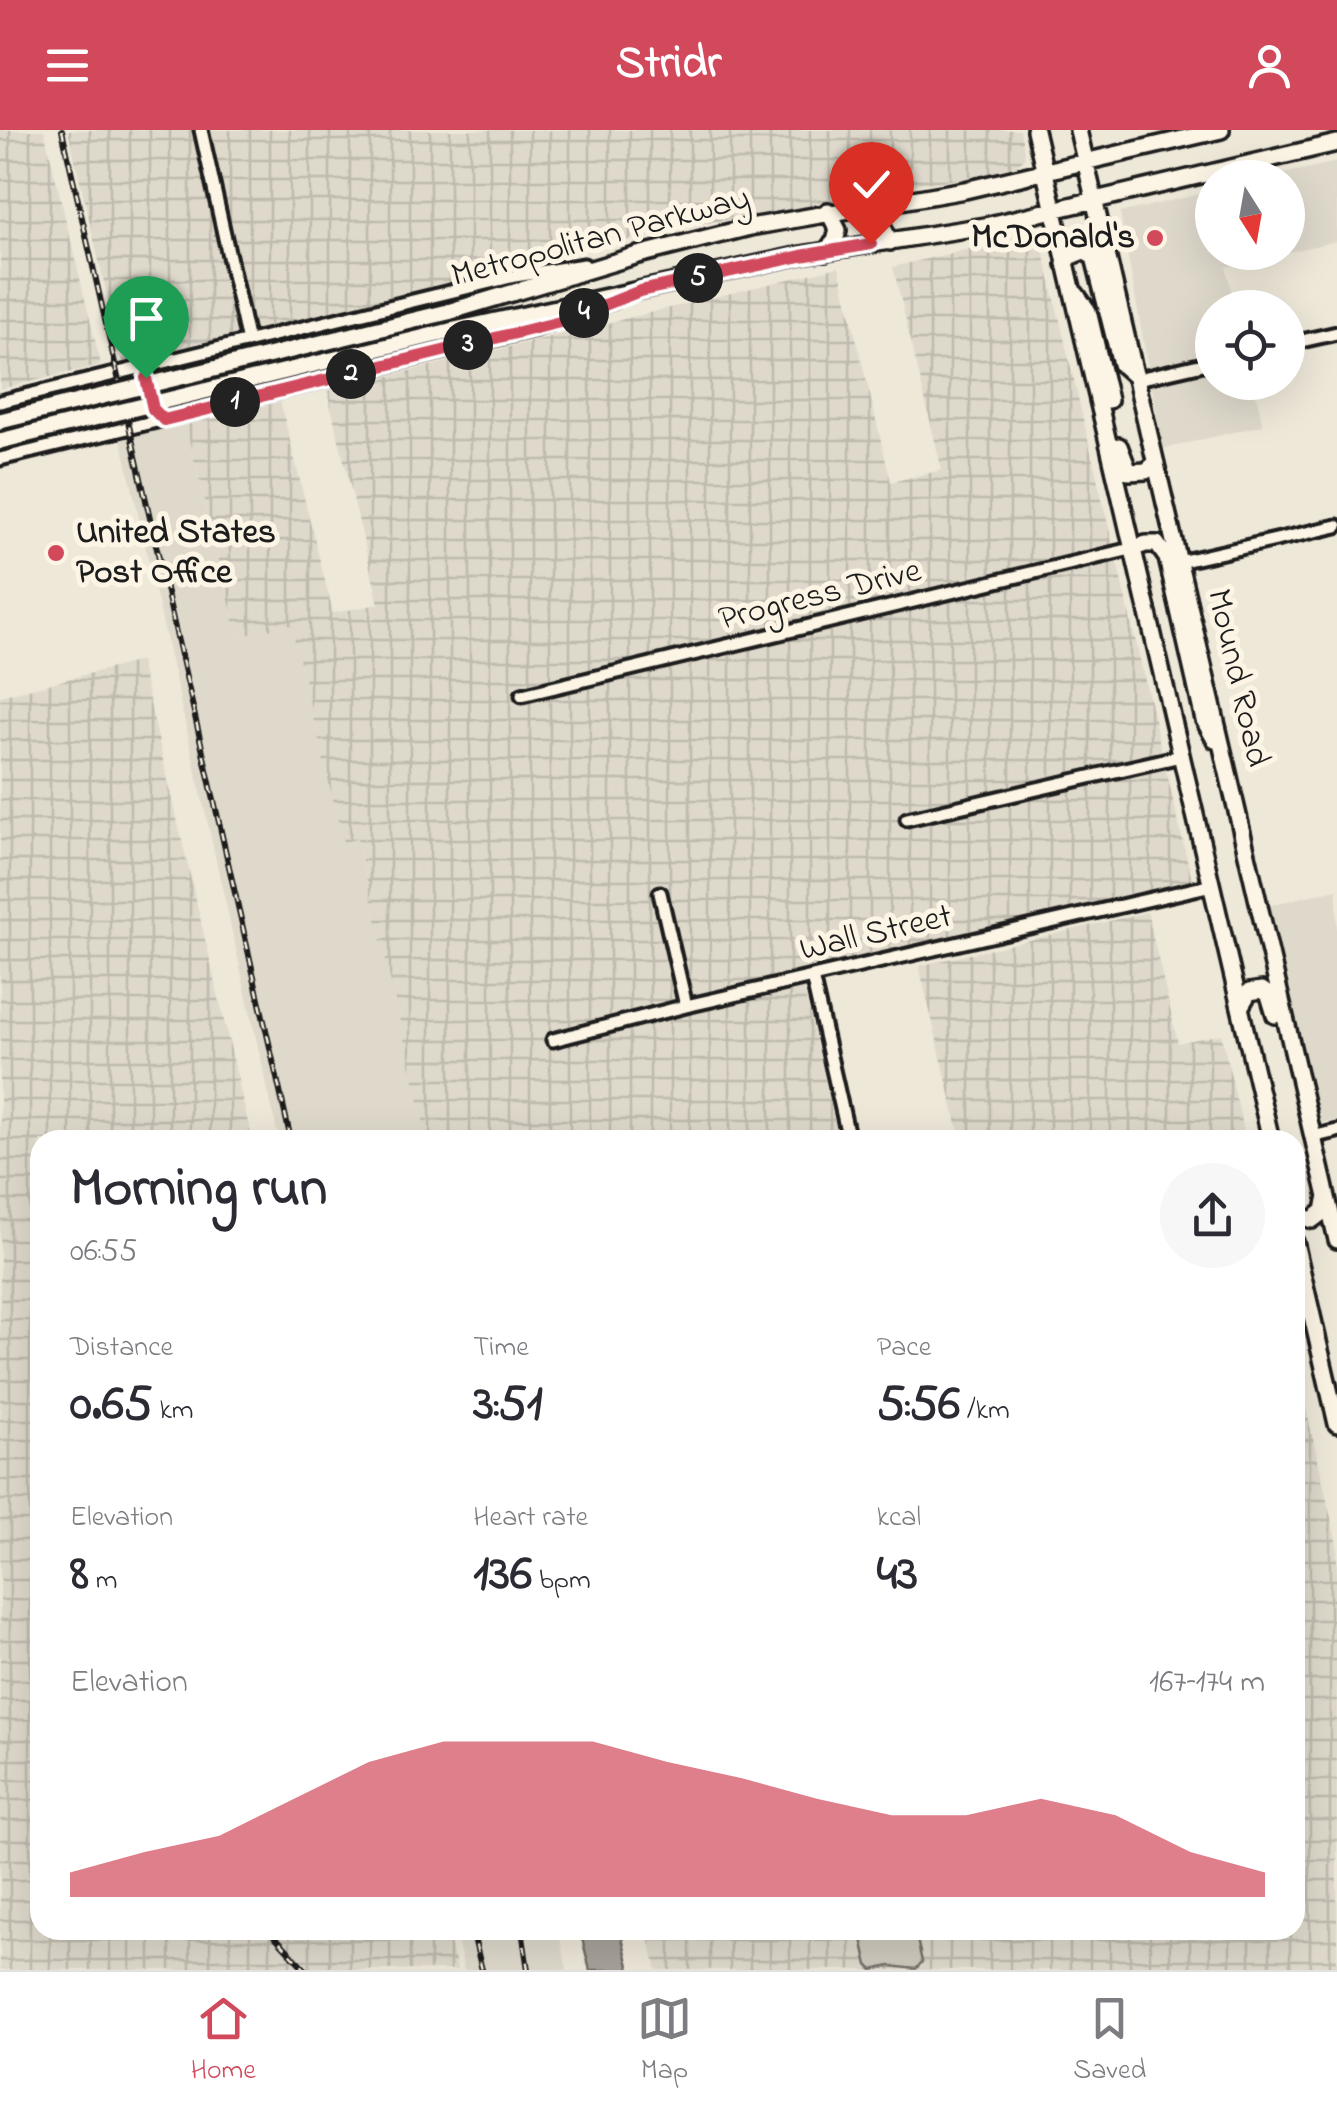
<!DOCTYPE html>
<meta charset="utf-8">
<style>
:root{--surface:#fff;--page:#f7f7f7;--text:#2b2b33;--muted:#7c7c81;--line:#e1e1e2;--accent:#d1495b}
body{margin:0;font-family:"Indie Flower",sans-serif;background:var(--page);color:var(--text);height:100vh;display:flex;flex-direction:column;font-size:38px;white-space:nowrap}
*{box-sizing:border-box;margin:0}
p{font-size:32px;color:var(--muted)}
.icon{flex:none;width:55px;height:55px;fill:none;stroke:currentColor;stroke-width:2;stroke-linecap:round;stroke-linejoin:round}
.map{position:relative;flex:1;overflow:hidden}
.details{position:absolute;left:30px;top:1000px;width:1275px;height:810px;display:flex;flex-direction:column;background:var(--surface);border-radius:30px;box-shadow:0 10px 40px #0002}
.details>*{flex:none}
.needle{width:65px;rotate:169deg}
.buttons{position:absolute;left:1195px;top:30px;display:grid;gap:20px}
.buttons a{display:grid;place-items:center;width:110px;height:110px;border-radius:50%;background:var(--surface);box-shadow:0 10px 40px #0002;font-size:50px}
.pin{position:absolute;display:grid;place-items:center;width:85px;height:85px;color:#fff;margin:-102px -42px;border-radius:50% 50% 50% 0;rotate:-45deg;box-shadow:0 0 10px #0007}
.pin .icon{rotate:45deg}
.km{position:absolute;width:50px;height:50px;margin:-25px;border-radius:50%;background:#222;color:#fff;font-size:28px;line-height:50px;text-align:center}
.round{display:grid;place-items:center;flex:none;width:105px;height:105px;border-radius:52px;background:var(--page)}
.head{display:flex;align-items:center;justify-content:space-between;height:170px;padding:0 40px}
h1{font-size:55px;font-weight:700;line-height:75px}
.metrics{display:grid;grid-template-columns:repeat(3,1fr);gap:15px;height:170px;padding:10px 40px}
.metrics div{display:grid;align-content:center}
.metrics b{font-size:50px;font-weight:700}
.metrics small{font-size:28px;font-weight:400}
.metrics p{font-size:28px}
.chart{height:280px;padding:20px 40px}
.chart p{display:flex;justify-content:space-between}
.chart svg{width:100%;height:180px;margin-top:10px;fill:var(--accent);opacity:.7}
header{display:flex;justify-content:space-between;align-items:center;height:130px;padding:0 40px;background:var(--accent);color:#fff;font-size:45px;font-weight:700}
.dock{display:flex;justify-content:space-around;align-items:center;height:140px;border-top:2px solid var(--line);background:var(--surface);font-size:28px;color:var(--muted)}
.dock a{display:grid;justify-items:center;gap:5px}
.dock .on{color:var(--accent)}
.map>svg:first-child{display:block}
.built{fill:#ded9cb}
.industrial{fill:url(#industrial-grid)}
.grass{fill:#cfcabd;stroke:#76736c;stroke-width:2.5}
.water{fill:#a7a299;stroke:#6f6c67;stroke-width:2.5}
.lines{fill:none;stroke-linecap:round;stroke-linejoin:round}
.minor-casing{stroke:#1c1c1c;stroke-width:19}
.major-casing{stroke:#1c1c1c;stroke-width:22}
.minor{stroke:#fcf5e5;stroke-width:11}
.major{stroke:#fcf5e5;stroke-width:15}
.rail-casing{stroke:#1c1c1c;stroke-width:6}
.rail{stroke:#fcf5e5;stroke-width:2.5;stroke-dasharray:8;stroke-linecap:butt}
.major-bridge-casing{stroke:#1c1c1c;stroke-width:22;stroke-linecap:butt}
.major-bridge{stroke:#fcf5e5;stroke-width:15}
.route-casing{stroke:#fff;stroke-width:20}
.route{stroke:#d1495b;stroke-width:12}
.poi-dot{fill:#d1495b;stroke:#fcf5e5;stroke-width:4}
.labels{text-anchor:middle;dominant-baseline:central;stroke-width:10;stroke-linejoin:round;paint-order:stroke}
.street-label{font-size:35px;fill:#1c1c1c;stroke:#fcf5e5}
.poi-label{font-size:35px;font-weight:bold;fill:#1c1c1c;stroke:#fcf5e5;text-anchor:end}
</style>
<header><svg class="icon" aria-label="menu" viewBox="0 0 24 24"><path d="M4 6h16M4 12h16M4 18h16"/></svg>Stridr<svg class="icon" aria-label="person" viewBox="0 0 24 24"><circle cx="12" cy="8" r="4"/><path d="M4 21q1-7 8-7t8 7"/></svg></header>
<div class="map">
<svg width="1337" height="1840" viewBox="0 0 1337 1840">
<defs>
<pattern id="industrial-grid" width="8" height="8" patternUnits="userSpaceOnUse" patternTransform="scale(2.5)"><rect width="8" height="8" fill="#ded9cb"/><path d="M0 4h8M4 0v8" fill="none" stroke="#bebaae"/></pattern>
</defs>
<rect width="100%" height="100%" fill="#eee8d9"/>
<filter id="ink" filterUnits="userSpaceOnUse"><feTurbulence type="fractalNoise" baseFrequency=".01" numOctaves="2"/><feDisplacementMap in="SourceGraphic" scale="20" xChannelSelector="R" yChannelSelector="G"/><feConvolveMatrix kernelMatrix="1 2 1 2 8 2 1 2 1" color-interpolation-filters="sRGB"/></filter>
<g filter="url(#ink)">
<path class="built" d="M1337 32V111L1288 122V48L1270 47Z
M1212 61V122H1287L1226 137 1235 177 1212 178V252L1253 253 1263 295 1163 319 1120 83Z
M185 294 238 507 291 493 343 711 357 709 429 1010H279L121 308Z
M1337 759V990L1321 993 1270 775Z
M455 1800H558L567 1840H464Z"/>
<path class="industrial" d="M0 0H44L101 235 0 259Z
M68 0H1020L1025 27 1014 38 968 48 874 59 866 68 675 98 373 176 124 237Z
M1039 102 1192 750 800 843 839 1010H428L357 709 343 712 291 495 238 507 185 294 280 271 333 483 379 474 327 261 839 137 891 352 942 340 893 137Z
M140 531 252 1010H40V1800H447L457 1840H0V566Z
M1147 782 1178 913 1221 904 1246 1010H961L919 836Z
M1295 1229 1337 1415V1840H657L647 1800H1295Z"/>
<path class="grass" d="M860 1800H915L922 1832 916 1839 890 1836 873 1840 868 1835Z"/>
<path class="water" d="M580 1800H620L630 1840H590Z"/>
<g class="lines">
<defs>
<path id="minor" d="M201 0 248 212
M1288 214 1337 203
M1138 249 1212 232
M0 272 515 146 584 135
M0 329 535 199 615 171
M1179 432 1337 396
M522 565 1131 419
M907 689 1181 626
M660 763 686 876
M812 847 849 1010
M553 910 686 876 1212 755
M1312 1007 1337 1001"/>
<path id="major" d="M1035 0 1271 1010
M1078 0 1337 1110
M890 112 881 93 884 83 894 72
M825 122 835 111 838 100 828 81
M1065 134 1071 126 1083 121 1094 127 1121 234 1138 249
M1076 164 1088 181 1109 270
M448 182 638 125 750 97 965 60 1221 0
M450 201 801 125 985 96 1337 13
M1119 316 1129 342 1146 341 1156 333
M1131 419 1146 414H1157L1167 428 1204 590 1215 610
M1241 876 1249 862 1262 860 1269 865 1275 885
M1295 1077 1298 1085 1312 1090 1324 1081 1326 1070
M1295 1112 1337 1294"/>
</defs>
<use href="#minor" class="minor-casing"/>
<use href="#major" class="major-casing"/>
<use href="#minor" class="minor"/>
<use href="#major" class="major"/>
<defs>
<path id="rail" d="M62 0 291 1010
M269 1800 306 1840
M472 1800 482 1840
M522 1800 528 1840"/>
</defs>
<use href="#rail" class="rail-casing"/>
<use href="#rail" class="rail"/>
<defs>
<path id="major-bridge" d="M0 291 448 182
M0 311 450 201"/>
</defs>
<use href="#major-bridge" class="major-bridge-casing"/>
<use href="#major-bridge" class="major-bridge"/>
</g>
</g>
<g class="lines" filter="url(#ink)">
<defs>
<path id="route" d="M146 248 153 279 164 290 564 191 640 161 801 126 871 114"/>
</defs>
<use href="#route" class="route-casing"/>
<use href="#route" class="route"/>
</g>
<g class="poi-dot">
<circle cx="1155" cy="108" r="10"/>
<circle cx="56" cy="423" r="10"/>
</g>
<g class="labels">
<g class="street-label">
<text transform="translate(601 108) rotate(-15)">Metropolitan Parkway</text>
<text transform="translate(820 466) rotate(-14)">Progress Drive</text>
<text transform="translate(1237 548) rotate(77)">Mound Road</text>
<text transform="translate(876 804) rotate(-13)">Wall Street</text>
</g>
<g class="poi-label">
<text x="1135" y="108">McDonald's</text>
<text x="76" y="403" text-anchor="start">United States<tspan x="76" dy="40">Post Office</tspan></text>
</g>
</g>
</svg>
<div class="buttons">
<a><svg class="needle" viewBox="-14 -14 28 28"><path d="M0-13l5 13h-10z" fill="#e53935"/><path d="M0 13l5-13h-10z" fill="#7c7c81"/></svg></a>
<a><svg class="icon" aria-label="locate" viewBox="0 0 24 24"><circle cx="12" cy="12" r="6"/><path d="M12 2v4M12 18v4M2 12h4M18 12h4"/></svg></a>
</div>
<div class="pin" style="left:146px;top:248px;background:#1e9e55"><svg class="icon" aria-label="arrive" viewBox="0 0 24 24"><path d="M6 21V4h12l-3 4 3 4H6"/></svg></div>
<div class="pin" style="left:871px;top:114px;background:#d93025"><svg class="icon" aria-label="check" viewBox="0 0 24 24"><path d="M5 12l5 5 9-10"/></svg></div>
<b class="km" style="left:235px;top:272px">1</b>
<b class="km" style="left:351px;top:244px">2</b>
<b class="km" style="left:468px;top:215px">3</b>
<b class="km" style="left:584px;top:183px">4</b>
<b class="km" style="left:698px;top:148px">5</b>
<section class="details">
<div class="head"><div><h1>Morning run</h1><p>06:55</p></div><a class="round"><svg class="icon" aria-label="share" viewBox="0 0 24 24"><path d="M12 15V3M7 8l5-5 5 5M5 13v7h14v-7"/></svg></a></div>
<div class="metrics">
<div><p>Distance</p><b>0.65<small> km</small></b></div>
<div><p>Time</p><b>3:51</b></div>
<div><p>Pace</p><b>5:56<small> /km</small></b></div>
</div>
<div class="metrics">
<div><p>Elevation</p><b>8<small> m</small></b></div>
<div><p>Heart rate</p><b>136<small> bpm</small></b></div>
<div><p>kcal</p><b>43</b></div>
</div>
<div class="chart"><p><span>Elevation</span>167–174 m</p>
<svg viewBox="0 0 160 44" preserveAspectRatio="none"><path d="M0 44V38L10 33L20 29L30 20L40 11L50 6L60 6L70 6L80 11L90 15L100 20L110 24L120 24L130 20L140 24L150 33L160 38V44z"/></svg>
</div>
</section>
</div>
<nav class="dock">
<a class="on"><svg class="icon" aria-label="home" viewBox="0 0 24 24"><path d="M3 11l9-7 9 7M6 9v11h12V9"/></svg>Home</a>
<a><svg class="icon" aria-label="map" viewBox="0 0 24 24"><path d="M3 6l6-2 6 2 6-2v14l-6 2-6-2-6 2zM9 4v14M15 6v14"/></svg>Map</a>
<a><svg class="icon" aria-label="saved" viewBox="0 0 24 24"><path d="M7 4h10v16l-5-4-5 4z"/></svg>Saved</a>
</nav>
